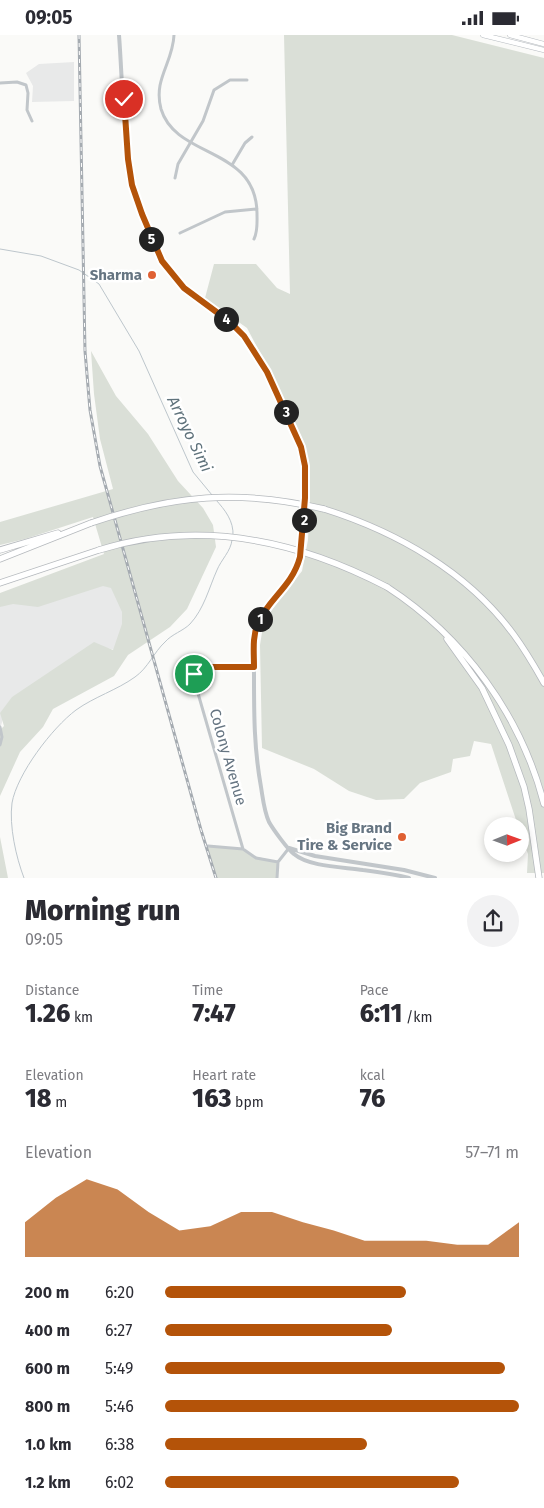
<!DOCTYPE html>
<meta charset="utf-8">
<style>
:root{--surface:#fff;--page:#f2f2f3;--text:#2b2b33;--muted:#7c7c81;--accent:#b45309}
body{margin:0;font-family:"Fira Sans",sans-serif;background:var(--page);color:var(--text);height:100vh;display:flex;flex-direction:column;font-size:19px;white-space:nowrap}
*{box-sizing:border-box;margin:0}
p{font-size:16px;color:var(--muted)}
.icon{flex:none;width:28px;height:28px;fill:none;stroke:currentColor;stroke-width:2;stroke-linecap:round;stroke-linejoin:round}
.map{position:relative;height:843px;overflow:hidden}
.drawer{display:flex;flex-direction:column;background:var(--surface);flex:1}
.drawer>*{flex:none}
.needle{width:32px;rotate:89deg}
.tools{position:absolute;left:484px;top:782px;display:grid;gap:10px}
.tools a{display:grid;place-items:center;width:45px;height:45px;border-radius:50%;background:var(--surface);box-shadow:0 2px 8px #0003;font-size:25px}
.pin{position:absolute;display:grid;place-items:center;width:42px;height:42px;color:#fff;margin:-21px;border:2px solid #fff;border-radius:50%;box-shadow:0 1px 5px #0007}
.km{position:absolute;width:25px;height:25px;margin:-12px;border-radius:50%;background:#222;color:#fff;font-size:14px;line-height:25px;text-align:center}
.round{display:grid;place-items:center;flex:none;width:52px;height:52px;border-radius:26px;background:var(--page)}
.headline{display:flex;align-items:center;justify-content:space-between;height:85px;padding:0 25px}
h1{font-size:28px;font-weight:800;line-height:38px}
.stats{display:grid;grid-template-columns:repeat(3,1fr);gap:8px;height:85px;padding:5px 25px}
.stats div{display:grid;align-content:center}
.stats b{font-size:25px;font-weight:800}
.stats small{font-size:14px;font-weight:400}
.stats p{font-size:14px}
.chart{height:140px;padding:10px 25px}
.chart p{display:flex;justify-content:space-between}
.chart svg{width:100%;height:90px;margin-top:5px;fill:var(--accent);opacity:.7}
ul{padding:0 25px;list-style:none;font-size:16px}
li{display:grid;grid-template-columns:80px 60px 1fr;align-items:center;height:38px}
li i{height:12px;border-radius:6px;background:var(--accent)}
.status{display:flex;justify-content:space-between;align-items:center;height:35px;padding:0 25px;background:var(--surface);direction:ltr}
.status svg{height:14px;fill:currentColor}
.map>svg:first-child{display:block}
.built{fill:#e8e9e9}
.green{fill:#dadfd7}
.lines{fill:none;stroke-linecap:round;stroke-linejoin:round}
.stream{stroke:#bdc6cc;stroke-width:1}
.secondary-casing{stroke:#b6bbc0;stroke-width:5.5}
.motorway-casing{stroke:#b5b9bd;stroke-width:7}
.minor{stroke:#c1c6ca;stroke-width:3}
.tertiary{stroke:#c1c6ca;stroke-width:4}
.secondary{stroke:#fff;stroke-width:4.5}
.motorway{stroke:#fff;stroke-width:5.5}
.rail-casing{stroke:#a5abb1;stroke-width:3}
.rail{stroke:#fff;stroke-width:1;stroke-dasharray:4;stroke-linecap:butt}
.motorway-bridge-casing{stroke:#b5b9bd;stroke-width:7;stroke-linecap:butt}
.motorway-bridge{stroke:#fff;stroke-width:5.5}
.route-casing{stroke:#fff;stroke-width:10}
.route{stroke:#b45309;stroke-width:6}
.poi-dot{fill:#df6033;stroke:#fff;stroke-width:2}
.labels{text-anchor:middle;dominant-baseline:central;stroke-width:5;stroke-linejoin:round;paint-order:stroke}
.poi-label{font-size:15px;font-weight:bold;fill:#667582;stroke:#fff;text-anchor:end}
.street-label{font-size:15px;fill:#667582;stroke:#fff}
.water-label{font-size:16px;font-style:italic;fill:#60737c;stroke:#fff}
</style>
<div class="status"><b>09:05</b><svg viewBox="0 0 49 12"><path d="M0 12V9h3v3zM5 12V6h3v6zM10 12V3h3v9zM15 12V0h3v12zM26 1h20v11H26zM47 4h2v5h-2z"/></svg></div>
<div class="map">
<svg width="544" height="843" viewBox="0 0 544 843">
<rect width="100%" height="100%" fill="#fafaf8"/>
<path class="built" d="M74 27V66L32 67 33 51 26 38 39 29Z
M115 544 126 577 115 615 95 610 5 677 0 694V569Z"/>
<path class="green" d="M284 0H452L544 23V838H527L528 819 520 798V791H518L491 709 474 706 470 721 453 724 451 737 420 748 404 764 376 765 349 756 314 734 262 713 260 610 264 585 302 536 308 505 310 466 306 412 279 353 247 293 205 263 214 229H256L277 253 290 259Z
M91 316 116 361 148 399 178 446 203 473 213 490 216 512 187 574 170 592 128 620 114 641 53 674 43 692 20 717 0 761V695L4 691 0 678 12 662 94 607 113 615 122 589V577L111 553 103 551 38 572 13 569 0 572V558L104 519 93 482 25 504 0 510V487L113 454 100 404 94 359Z
M0 802 8 843H0Z
M206 811 243 814 250 820 278 827 277 843H216Z"/>
<g class="lines">
<path class="stream" d="M0 214 41 221 79 235 99 249 139 316 193 437 212 460
M216 465C225 475 234 486 233 501
M24 843C16 822 9 791 12 768 17 739 52 693 76 675 94 662 117 655 135 642 148 633 154 617 165 607 172 599 183 596 190 589 204 574 209 553 217 535 221 525 231 516 232 505"/>
<defs>
<path id="secondary" d="M483 0 544 15
M510 0 544 9"/>
<path id="motorway" d="M324 474C397 497 468 537 514 600 525 615 535 632 544 648
M0 515 58 498
M0 524 91 488
M0 548 99 515
M387 552C464 602 521 680 544 769
M447 604 482 653 509 710 524 752 529 774 539 843"/>
</defs>
<use href="#secondary" class="secondary-casing"/>
<use href="#motorway" class="motorway-casing"/>
<path class="minor" d="M174 0C173 28 153 44 161 74 176 124 256 111 257 178 257 187 258 196 254 204
M0 48 17 47 26 50 28 58 27 75 32 86
M232 130 245 108 252 102
M175 143 178 129 203 86 214 55 230 45H247
M180 198 225 177 257 174
M0 692 2 702 0 710
M208 811 243 814 256 823 278 827
M243 814 193 641 195 636 202 632 254 631
M277 843 278 827 289 813"/>
<path class="tertiary" d="M119 0C125 79 121 170 170 237 187 262 215 272 237 292 260 314 272 348 285 376 292 391 301 407 304 424 308 449 305 523 291 544 281 560 265 572 258 589 252 605 254 624 254 640 254 680 254 713 261 752 263 764 264 776 269 787 273 794 288 815 294 819 309 832 344 832 363 835 379 837 394 839 409 843
M289 813 315 821 404 835 435 843"/>
<use href="#secondary" class="secondary"/>
<use href="#motorway" class="motorway"/>
<defs>
<path id="rail" d="M79 0 85 316 90 375 100 431 201 795 216 843"/>
</defs>
<use href="#rail" class="rail-casing"/>
<use href="#rail" class="rail"/>
<defs>
<path id="motorway-bridge" d="M91 488C173 460 239 454 324 474
M99 515C199 484 297 505 387 552"/>
</defs>
<use href="#motorway-bridge" class="motorway-bridge-casing"/>
<use href="#motorway-bridge" class="motorway-bridge"/>
</g>
<g class="lines">
<defs>
<path id="route" d="M124 64 128 124 132 150 142 179 162 226 184 253 230 287 244 301 267 337 301 412 305 431V463L300 522C292 552 269 563 258 588 252 602 254 617 254 632H202L198 633 194 639"/>
</defs>
<use href="#route" class="route-casing"/>
<use href="#route" class="route"/>
</g>
<g class="poi-dot">
<circle cx="152" cy="240" r="5"/>
<circle cx="402" cy="802" r="5"/>
</g>
<g class="labels">
<g class="poi-label">
<text x="142" y="240">Sharma</text>
<text x="392" y="793">Big Brand<tspan x="392" dy="17">Tire &amp; Service</tspan></text>
</g>
<g class="street-label">
<text transform="translate(228 722) rotate(74)">Colony Avenue</text>
</g>
<g class="water-label">
<text transform="translate(190 399) rotate(64)">Arroyo Simi</text>
</g>
</g>
</svg>
<div class="tools">
<a><svg class="needle" viewBox="-14 -14 28 28"><path d="M0-13l5 13h-10z" fill="#e53935"/><path d="M0 13l5-13h-10z" fill="#7c7c81"/></svg></a>
</div>
<div class="pin" style="left:194px;top:639px;background:#1e9e55"><svg class="icon" aria-label="arrive" viewBox="0 0 24 24"><path d="M6 21V4h12l-3 4 3 4H6"/></svg></div>
<div class="pin" style="left:124px;top:64px;background:#d93025"><svg class="icon" aria-label="check" viewBox="0 0 24 24"><path d="M5 12l5 5 9-10"/></svg></div>
<b class="km" style="left:260px;top:584px">1</b>
<b class="km" style="left:304px;top:485px">2</b>
<b class="km" style="left:286px;top:377px">3</b>
<b class="km" style="left:226px;top:284px">4</b>
<b class="km" style="left:151px;top:204px">5</b>
</div>
<section class="drawer">
<div class="headline"><div><h1>Morning run</h1><p>09:05</p></div><a class="round"><svg class="icon" aria-label="share" viewBox="0 0 24 24"><path d="M12 15V3M7 8l5-5 5 5M5 13v7h14v-7"/></svg></a></div>
<div class="stats">
<div><p>Distance</p><b>1.26<small> km</small></b></div>
<div><p>Time</p><b>7:47</b></div>
<div><p>Pace</p><b>6:11<small> /km</small></b></div>
</div>
<div class="stats">
<div><p>Elevation</p><b>18<small> m</small></b></div>
<div><p>Heart rate</p><b>163<small> bpm</small></b></div>
<div><p>kcal</p><b>76</b></div>
</div>
<div class="chart"><p><span>Elevation</span>57–71 m</p>
<svg viewBox="0 0 160 44" preserveAspectRatio="none"><path d="M0 44V27L10 15L20 6L30 11L40 22L50 31L60 29L70 22L80 22L90 27L100 31L110 36L120 36L130 36L140 38L150 38L160 27V44z"/></svg>
</div>
<ul>
<li><b>200 m</b>6:20<i style="width:68%"></i></li>
<li><b>400 m</b>6:27<i style="width:64%"></i></li>
<li><b>600 m</b>5:49<i style="width:96%"></i></li>
<li><b>800 m</b>5:46<i style="width:100%"></i></li>
<li><b>1.0 km</b>6:38<i style="width:57%"></i></li>
<li><b>1.2 km</b>6:02<i style="width:83%"></i></li>
</ul>
</section>
